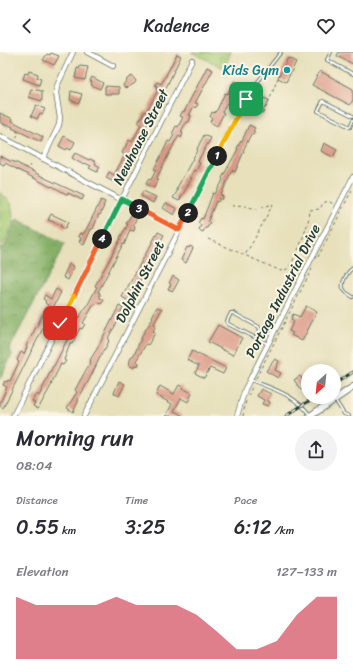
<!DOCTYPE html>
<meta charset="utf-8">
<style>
:root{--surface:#fff;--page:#f2f2f3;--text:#2b2b33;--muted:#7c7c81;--accent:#d1495b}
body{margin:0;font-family:Sriracha,sans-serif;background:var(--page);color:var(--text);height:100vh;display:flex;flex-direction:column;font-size:15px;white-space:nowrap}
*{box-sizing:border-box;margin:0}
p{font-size:13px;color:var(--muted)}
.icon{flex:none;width:22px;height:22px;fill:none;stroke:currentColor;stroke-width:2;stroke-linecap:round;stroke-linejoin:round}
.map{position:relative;height:364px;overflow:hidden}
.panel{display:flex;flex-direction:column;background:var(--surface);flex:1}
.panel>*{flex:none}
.needle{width:26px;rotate:207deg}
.tools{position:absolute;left:301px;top:312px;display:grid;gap:8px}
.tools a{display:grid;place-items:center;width:40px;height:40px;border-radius:50%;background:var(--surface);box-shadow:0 2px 10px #0003;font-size:20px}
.pin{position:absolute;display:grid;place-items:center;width:34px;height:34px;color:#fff;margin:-17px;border-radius:8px;box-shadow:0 2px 6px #0006}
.km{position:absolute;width:20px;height:20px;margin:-10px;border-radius:50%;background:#222;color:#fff;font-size:11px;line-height:20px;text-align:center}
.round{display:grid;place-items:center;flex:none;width:42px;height:42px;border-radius:21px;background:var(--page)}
.summary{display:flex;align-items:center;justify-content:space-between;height:68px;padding:0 16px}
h1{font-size:22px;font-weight:600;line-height:30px}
.stats{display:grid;grid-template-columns:repeat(3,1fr);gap:6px;height:68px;padding:4px 16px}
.stats div{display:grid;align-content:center}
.stats b{font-size:20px;font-weight:600}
.stats small{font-size:11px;font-weight:400}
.stats p{font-size:11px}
.chart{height:112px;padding:8px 16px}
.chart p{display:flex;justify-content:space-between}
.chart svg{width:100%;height:72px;margin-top:4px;fill:var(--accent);opacity:.7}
header{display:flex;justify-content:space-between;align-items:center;height:52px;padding:0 16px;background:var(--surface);font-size:18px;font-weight:600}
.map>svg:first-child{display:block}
.grass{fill:url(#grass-tufts);stroke:#648556}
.forest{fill:url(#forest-crowns);stroke:#52764e}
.pitch{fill:#a9cd77;stroke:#648556}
.building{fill:#da9684}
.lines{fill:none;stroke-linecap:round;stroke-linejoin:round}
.lane-casing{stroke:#657663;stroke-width:4}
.street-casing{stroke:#657663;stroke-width:6}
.secondary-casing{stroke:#657663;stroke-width:8}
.path{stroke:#657663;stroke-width:1;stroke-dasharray:3 3;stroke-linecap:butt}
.lane{stroke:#fff;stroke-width:2}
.street{stroke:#fff;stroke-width:4.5}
.secondary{stroke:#fff;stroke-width:6}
.rail-casing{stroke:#1f3d34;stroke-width:3}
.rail{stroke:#fcf5e5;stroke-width:1.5;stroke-dasharray:4.5;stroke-linecap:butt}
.split-1-casing{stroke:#fff;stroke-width:8}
.split-2-casing{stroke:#fff;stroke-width:8}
.split-3-casing{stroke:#fff;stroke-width:8}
.split-4-casing{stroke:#fff;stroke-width:8}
.split-5-casing{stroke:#fff;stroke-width:8}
.split-6-casing{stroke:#fff;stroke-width:8}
.split-1{stroke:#f5b400;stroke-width:5}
.split-2{stroke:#22a559;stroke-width:5}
.split-3{stroke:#f0652b;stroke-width:5}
.split-4{stroke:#22a559;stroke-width:5}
.split-5{stroke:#f0652b;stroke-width:5}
.split-6{stroke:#f5b400;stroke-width:5}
.culture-dot{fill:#0f9aa8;stroke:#fcf5e5;stroke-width:1.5}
.labels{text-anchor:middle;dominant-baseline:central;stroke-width:4;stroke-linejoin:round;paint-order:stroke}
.culture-label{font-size:14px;fill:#0d838f;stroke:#fcf5e5;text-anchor:end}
.street-label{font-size:14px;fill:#1f3d34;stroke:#fcf5e5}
</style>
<header><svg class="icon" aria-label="back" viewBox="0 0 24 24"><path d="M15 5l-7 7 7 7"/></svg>Kadence<svg class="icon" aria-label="heart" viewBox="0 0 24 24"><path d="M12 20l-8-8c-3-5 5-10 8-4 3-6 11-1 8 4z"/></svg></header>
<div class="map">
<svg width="353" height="364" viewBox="0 0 353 364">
<defs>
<pattern id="grass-tufts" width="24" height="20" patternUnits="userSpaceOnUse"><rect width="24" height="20" fill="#a9cd77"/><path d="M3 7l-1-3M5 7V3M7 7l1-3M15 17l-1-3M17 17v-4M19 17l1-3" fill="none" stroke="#89a862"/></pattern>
<pattern id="forest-crowns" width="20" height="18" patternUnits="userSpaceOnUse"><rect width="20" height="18" fill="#86b068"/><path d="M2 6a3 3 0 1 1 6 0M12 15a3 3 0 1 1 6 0" fill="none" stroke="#6d9056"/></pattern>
</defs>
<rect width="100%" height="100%" fill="#fcf5e5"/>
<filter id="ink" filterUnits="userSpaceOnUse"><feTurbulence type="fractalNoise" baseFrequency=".025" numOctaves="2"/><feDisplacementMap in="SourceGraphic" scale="8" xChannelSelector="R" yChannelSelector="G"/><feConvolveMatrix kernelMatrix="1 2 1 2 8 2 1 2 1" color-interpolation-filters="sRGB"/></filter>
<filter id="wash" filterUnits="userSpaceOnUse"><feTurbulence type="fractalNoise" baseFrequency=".012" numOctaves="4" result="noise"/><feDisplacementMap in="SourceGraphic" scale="16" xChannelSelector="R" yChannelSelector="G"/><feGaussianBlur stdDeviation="0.9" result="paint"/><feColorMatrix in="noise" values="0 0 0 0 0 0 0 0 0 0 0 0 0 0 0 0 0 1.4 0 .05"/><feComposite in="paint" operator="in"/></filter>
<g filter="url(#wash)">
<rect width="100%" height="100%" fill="#e7e0bb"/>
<path class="grass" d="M191 0H231L224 16Z"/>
<path class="forest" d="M17 167 65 192 13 290 10 297 12 303 0 327V194L4 196Z"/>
<path class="pitch" d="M0 140 11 151 14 170 3 193 0 192Z"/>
<g id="blocks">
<path class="building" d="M339 0H353V12L337 4Z
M51 1 59 4 54 13 43 8 47 2 50 3Z
M177 2 181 4 162 44 148 68 149 69 135 97 134 96 124 116 126 117 121 126 123 127 120 133 106 126 109 120 114 123 125 103 122 101 129 88 132 90 141 73 138 71 145 59 146 60 156 42 158 38 156 37 157 34H155L157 30 161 32 163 29Z
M288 6 296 10 286 30 278 26Z
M80 14 88 15 85 28 75 26 77 16 79 17Z
M207 15 213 18 195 51 198 52 196 56 194 54 189 63H191L189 70H187L184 74 181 80 183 81 181 86 179 84 175 90 157 125 158 126 154 136 146 132 148 127 151 128 156 118 154 117 164 98 168 89 170 90 174 83 172 82 176 74 178 75 183 65 180 64 183 59 184 60Z
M29 19 38 22 37 26 41 27 39 33 23 27 25 21 28 22Z
M320 19 353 37V48L350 53 312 33Z
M132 24 136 29 135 31 127 36 126 35 125 36 123 33 127 28V27Z
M92 25 103 31 100 37 91 33 92 30 90 29Z
M234 29 239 32V35L229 50 228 49 222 60 224 61 217 74 210 70 212 66 210 65 212 60 214 61 217 58 225 41 227 42Z
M105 34 119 35V42H105Z
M31 37 42 39V49L29 45Z
M71 39 82 42 79 51 70 48Z
M263 46 269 48 262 61 257 58Z
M36 53 45 57 42 62 40 61 37 67 31 64Z
M0 61 13 67 12 69 43 85 41 90 12 76 13 75 7 72 6 73 0 70Z
M249 73 255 76 253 79 255 80 253 83 251 82 243 99H244L235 120 232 118 221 143 223 145 222 148 220 146 218 150 216 149 208 169 210 171 207 176H205L203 180 199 178 201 173 198 171 201 166 203 167 213 141 215 142 221 132 223 127 222 126 238 97 237 96 241 89H242Z
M204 83 211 86 200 105 198 110 200 111 196 119 194 118 190 126H192L179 149 173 146 178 138H176L198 97H197Z
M64 84 75 90 71 98 67 96 66 98 59 94Z
M324 91 337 98 333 105 321 99Z
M75 101 89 108 90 107 96 110 95 112 100 115 97 120 89 116 91 114 85 111 84 112 80 111 72 106Z
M0 104 10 109 15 110 47 127 84 144 82 148 68 141V143L52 134 51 135 5 111 4 113 0 111Z
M143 139 156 145 153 151 141 144Z
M101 148 105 150 103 154H104L100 163 99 162 93 177H91L84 193 79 190 81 186 78 184 80 181 83 182 86 178Z
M166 151 177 157 174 163 163 156Z
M51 162 68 170 65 177 60 174 61 173 48 168Z
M131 163 137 166 133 173 135 175 134 179 130 178 124 193 123 192 98 240 100 241V246L104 248 101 252 97 250 93 254 83 271 85 272 82 277 80 276 72 292H70L64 308 66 309 63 313 61 312 51 332H52L38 357 33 354 35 351 32 349 36 342 39 344 53 314H54L77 268 87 254 97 235 95 234 121 186H120L128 172H126Z
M158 180 164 183 147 214 146 213 141 221 143 222 140 229 138 228 134 237 136 238 129 249 122 245Z
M190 194 193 196 186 211 181 208 187 195 189 196Z
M69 212 74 215 68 228 63 225Z
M173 224 179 228 173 239 168 237 171 232 169 231Z
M56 237 61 240 3 356 0 354V351L7 335 3 333 5 329 7 330 8 328 10 329 19 310 17 308 21 300 24 302 27 295 26 294 48 253 45 251 46 249 43 247 45 243 51 247Z
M119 254 123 256 116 268 118 269 109 284 108 289H109L105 297H104L88 330 78 347V350L73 360 67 356 77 340 75 338 91 309 90 308 97 297Z
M306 254 317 260 302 289 291 283 293 281 289 279 294 269 291 267 293 262 300 265Z
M157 255 162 257 154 272 156 273 153 279 155 281 148 293 146 292 136 309 139 311 138 314 135 313 134 316 129 313 130 308 132 304H133L135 301 143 282 153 266 152 265Z
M218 273 242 286 233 303 208 290Z
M192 299 226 316 223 322 210 316 204 326 195 321 199 314 187 308Z
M275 307 279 309 275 318 281 321 278 326 266 319Z
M300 324 307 334 301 338 294 328Z
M119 329 125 332 119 344 114 341Z
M179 333 183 335 182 336 192 341 188 350 181 346 174 359 183 364H166L172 352 156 343 160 334 174 342Z
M261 337 271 342 267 348 270 350 268 354 262 352 264 348 257 344Z"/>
</g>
</g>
<g filter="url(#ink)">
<use href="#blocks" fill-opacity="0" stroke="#657663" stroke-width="1"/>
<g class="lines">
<defs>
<path id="lane" d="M331 0 327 8 353 22
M249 41 281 0
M353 64 323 49 318 59 350 75 353 68
M353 216C348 219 341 230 343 236 344 240 350 243 353 245
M256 286 260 278 259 275 233 261H231L227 269 228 272 268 292
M251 328C273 337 295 343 310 363
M335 348 344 362 349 364"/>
<path id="street" d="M87 0 113 14
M0 84 179 178
M43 107 59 73 60 66 56 41 57 34 73 0
M13 364 192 8
M84 364 249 42
M237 364 245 337 353 125"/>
<path id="secondary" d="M310 364 353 335"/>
</defs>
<use href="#lane" class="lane-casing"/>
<use href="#street" class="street-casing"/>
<use href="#secondary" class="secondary-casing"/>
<path class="path" d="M262 45 256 59 262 63 268 52 279 23 270 18
M3 72 9 75
M16 79 19 81 16 86 18 87
M29 113 33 119
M232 154 242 153 256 157 273 152 254 188 245 203
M208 187 281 219C283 218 285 218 287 217 295 210 310 170 310 158L320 157 323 151 328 149 335 153
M318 205 353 136
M256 326 313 215
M248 344 253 333
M243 364 246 349"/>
<use href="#lane" class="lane"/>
<use href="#street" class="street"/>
<use href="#secondary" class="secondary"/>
<defs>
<path id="rail" d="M334 332 353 320
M286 364 315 345"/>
</defs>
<use href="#rail" class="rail-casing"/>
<use href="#rail" class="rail"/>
</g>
</g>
<g class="lines" filter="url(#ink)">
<defs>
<path id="split-1" d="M217 104 246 47"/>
<path id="split-2" d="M188 161 217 104"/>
<path id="split-3" d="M139 157 179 178 188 161"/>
<path id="split-4" d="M102 187 122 147 139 157"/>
<path id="split-5" d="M74 244 102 187"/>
<path id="split-6" d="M60 271 74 244"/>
</defs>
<use href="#split-1" class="split-1-casing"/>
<use href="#split-2" class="split-2-casing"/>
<use href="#split-3" class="split-3-casing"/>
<use href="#split-4" class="split-4-casing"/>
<use href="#split-5" class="split-5-casing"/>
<use href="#split-6" class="split-6-casing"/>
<use href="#split-1" class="split-1"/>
<use href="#split-2" class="split-2"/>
<use href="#split-3" class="split-3"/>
<use href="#split-4" class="split-4"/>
<use href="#split-5" class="split-5"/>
<use href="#split-6" class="split-6"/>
</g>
<circle class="culture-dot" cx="287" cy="18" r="4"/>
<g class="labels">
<g class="culture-label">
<text x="279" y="18">Kids Gym</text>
</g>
<g class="street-label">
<text transform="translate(141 85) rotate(-63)">Newhouse Street</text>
<text transform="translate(140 230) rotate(-63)">Dolphin Street</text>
<text transform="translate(283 239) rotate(-63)">Portage Industrial Drive</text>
</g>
</g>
</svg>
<div class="tools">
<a><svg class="needle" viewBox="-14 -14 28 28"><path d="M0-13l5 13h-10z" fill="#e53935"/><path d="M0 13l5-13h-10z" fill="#7c7c81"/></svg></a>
</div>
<div class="pin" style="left:246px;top:47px;background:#1e9e55"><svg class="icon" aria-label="arrive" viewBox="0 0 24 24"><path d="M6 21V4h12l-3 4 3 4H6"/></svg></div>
<div class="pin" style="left:60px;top:271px;background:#d93025"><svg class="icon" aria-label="check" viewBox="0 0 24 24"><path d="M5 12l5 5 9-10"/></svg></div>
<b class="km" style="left:217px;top:104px">1</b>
<b class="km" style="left:188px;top:161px">2</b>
<b class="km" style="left:139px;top:157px">3</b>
<b class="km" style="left:102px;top:187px">4</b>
</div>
<section class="panel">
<div class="summary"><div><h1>Morning run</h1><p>08:04</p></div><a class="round"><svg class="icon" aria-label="share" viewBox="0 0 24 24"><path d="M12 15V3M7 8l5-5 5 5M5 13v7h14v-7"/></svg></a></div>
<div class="stats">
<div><p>Distance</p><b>0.55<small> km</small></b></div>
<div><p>Time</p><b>3:25</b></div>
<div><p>Pace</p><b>6:12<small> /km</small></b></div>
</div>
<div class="chart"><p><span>Elevation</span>127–133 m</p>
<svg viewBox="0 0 160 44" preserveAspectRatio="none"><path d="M0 44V6L10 11L20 11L30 11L40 11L50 6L60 11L70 11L80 11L90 17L100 27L110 38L120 38L130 33L140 17L150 6L160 6V44z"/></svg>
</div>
</section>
